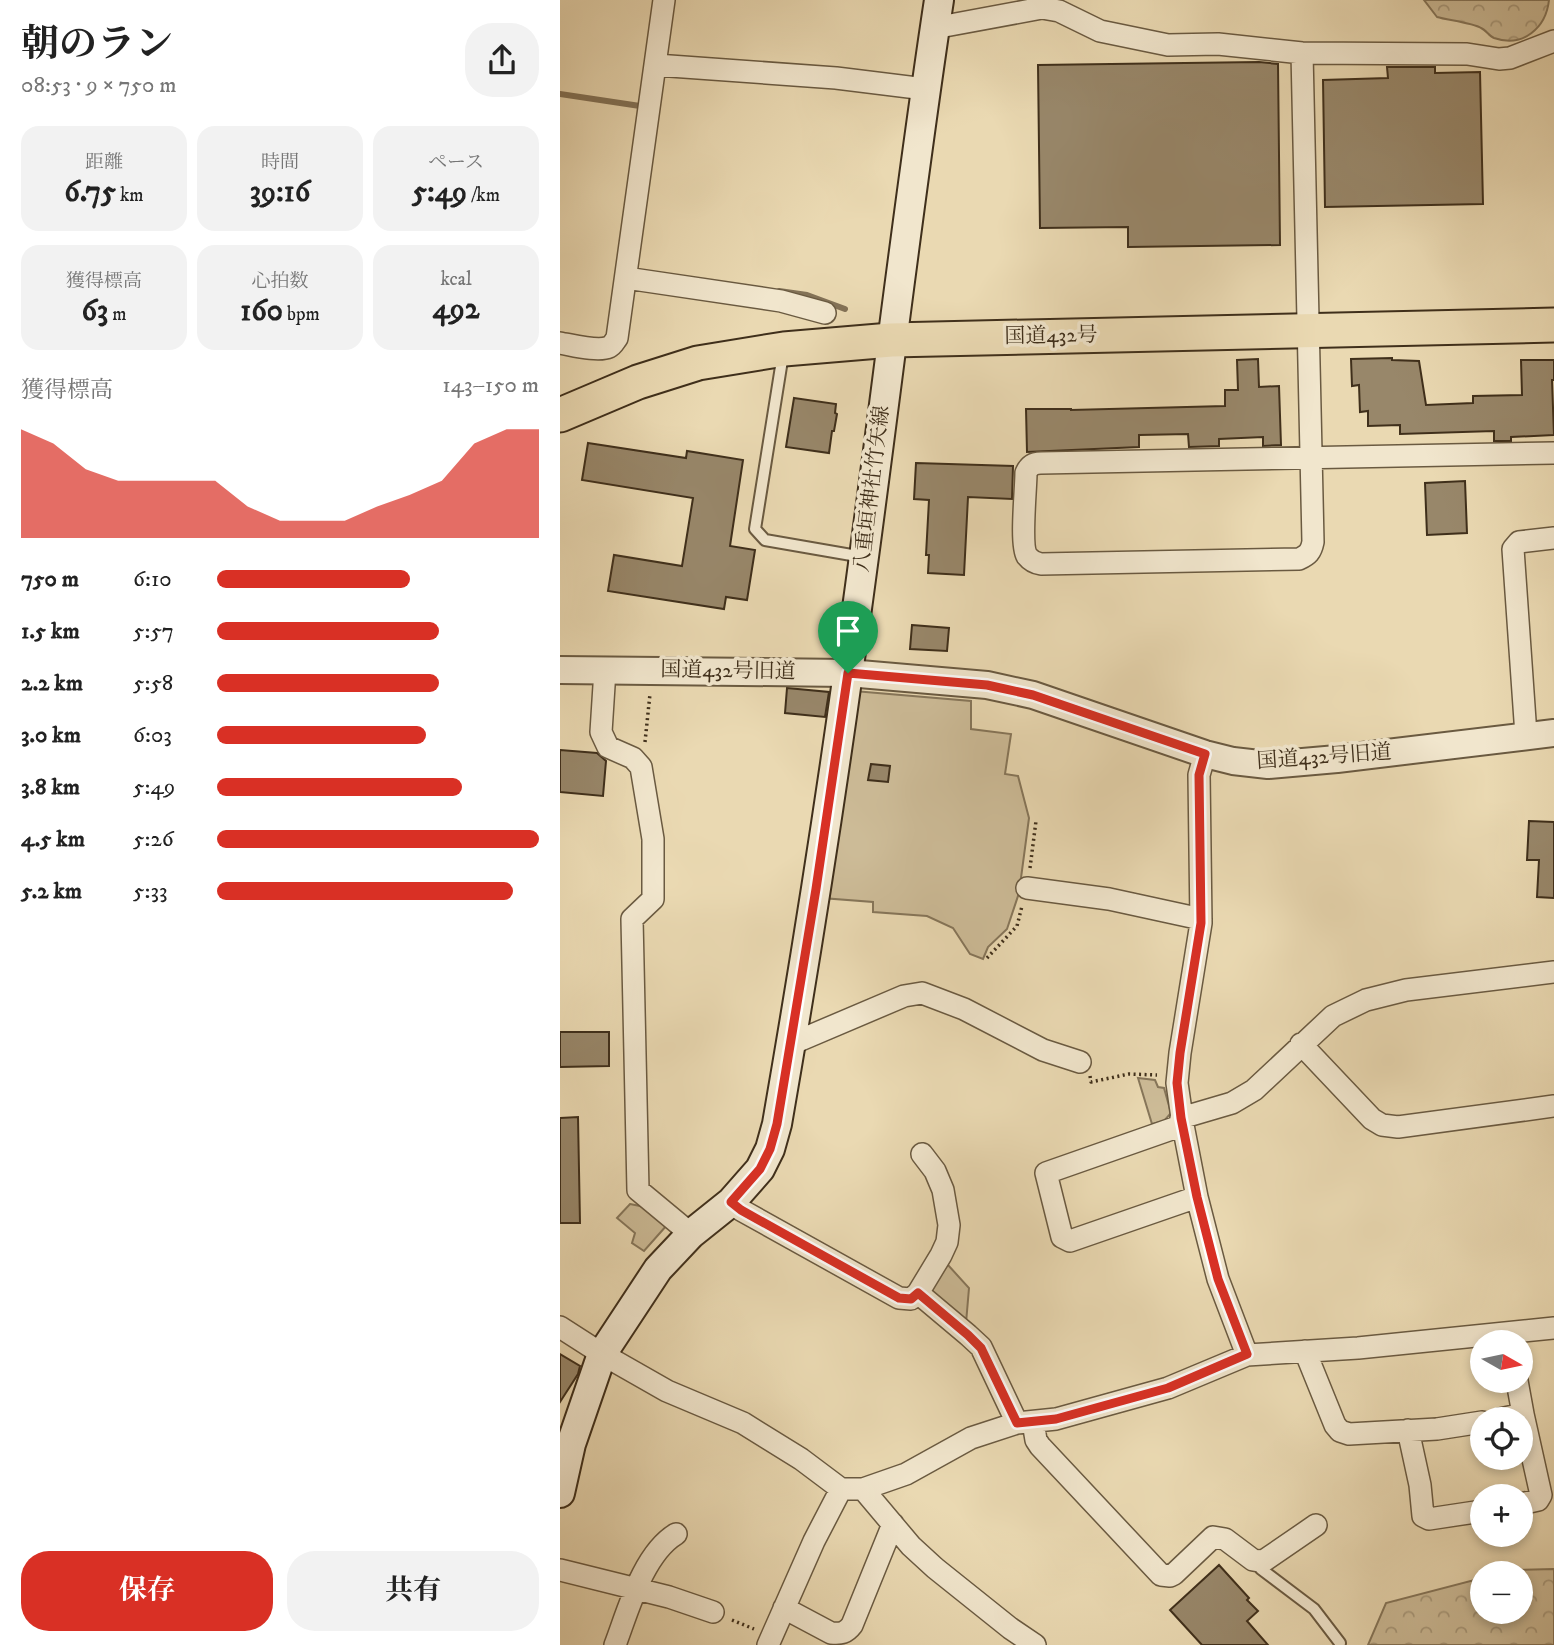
<!DOCTYPE html>
<html lang="ja">
<meta charset="utf-8">
<style>
:root{--surface:#fff;--page:#f2f2f2;--text:#222;--muted:#767676;--accent:#d93025}
body{margin:0;font-family:"IM FELL DW Pica","Noto Serif JP",serif;background:var(--page);color:var(--text);height:100vh;display:flex;flex-direction:column;font-size:26px;white-space:nowrap}
*{box-sizing:border-box;margin:0}
p{font-size:23px;color:var(--muted)}
.icon{flex:none;width:38px;height:38px;fill:none;stroke:currentColor;stroke-width:2;stroke-linecap:round;stroke-linejoin:round}
.map{position:relative;flex:1;overflow:hidden}
.side{display:flex;flex-direction:column;background:var(--surface);width:560px}
.side>*{flex:none}
.needle{width:46px;rotate:99deg}
.buttons{position:absolute;left:910px;top:1330px;display:grid;gap:14px}
.buttons a{display:grid;place-items:center;width:63px;height:63px;border-radius:50%;background:var(--surface);box-shadow:0 4px 10px #0003;font-size:35px}
.pin{position:absolute;display:grid;place-items:center;width:60px;height:60px;color:#fff;margin:-72px -30px;border-radius:50% 50% 50% 0;rotate:-45deg;box-shadow:0 0 7px #0007}
.pin .icon{rotate:45deg}
.round{display:grid;place-items:center;flex:none;width:74px;height:74px;border-radius:28px;background:var(--page)}
.head{display:flex;align-items:center;justify-content:space-between;height:119px;padding:0 21px}
h1{font-size:38px;font-weight:700;line-height:52px}
.stats{display:grid;grid-template-columns:repeat(3,1fr);gap:10px;height:119px;padding:7px 21px}
.stats div{display:grid;align-content:center;border-radius:18px;background:var(--page);text-align:center}
.stats b{font-size:30px;font-weight:700}
.stats small{font-size:19px;font-weight:400}
.stats p{font-size:19px}
.chart{height:196px;padding:14px 21px}
.chart p{display:flex;justify-content:space-between}
.chart svg{width:100%;height:126px;margin-top:7px;fill:var(--accent);opacity:.7}
.action{display:flex;gap:14px;margin-top:auto;padding:14px 21px}
.action a{flex:1;height:80px;border-radius:28px;background:var(--accent);color:#fff;font-size:28px;font-weight:700;line-height:80px;text-align:center}
.action a+a{background:var(--page);color:var(--text)}
ul{padding:0 21px;list-style:none;font-size:23px}
li{display:grid;grid-template-columns:112px 84px 1fr;align-items:center;height:52px}
li i{height:18px;border-radius:9px;background:var(--accent)}
main{display:flex;flex:1;min-height:0}
.map>svg:first-child{display:block}
.green{fill:#cdbc98;stroke:#86765a;stroke-width:2}
.forest{fill:url(#forest-crowns);stroke:#86765a;stroke-width:2}
.lines{fill:none;stroke-linecap:round;stroke-linejoin:round}
.stream{stroke:#837257;stroke-width:6}
.building{fill:#98876a;stroke:#3f2f1b;stroke-width:2}
.service-casing{stroke:#6a5a41;stroke-width:14}
.minor-casing{stroke:#6a5a41;stroke-width:24}
.tertiary-casing{stroke:#6a5a41;stroke-width:30}
.secondary-casing{stroke:#3f2f1b;stroke-width:32}
.trunk-casing{stroke:#3f2f1b;stroke-width:37}
.path{stroke:#3f2f1b;stroke-width:3.5;stroke-dasharray:2 3.5;stroke-linecap:butt}
.service{stroke:#f1e6cd;stroke-width:10}
.minor{stroke:#f1e6cd;stroke-width:21}
.tertiary{stroke:#f1e6cd;stroke-width:26}
.secondary{stroke:#f1e6cd;stroke-width:28}
.trunk{stroke:#ead9b2;stroke-width:33}
.route-casing{stroke:#fff;stroke-width:14}
.route{stroke:#d93025;stroke-width:9}
.labels{text-anchor:middle;dominant-baseline:central;stroke-width:7;stroke-linejoin:round;paint-order:stroke}
.street-label{font-size:21px;fill:#3f2f1b;stroke:#f1e6cd}
</style>
<main>
<section class="side">
<div class="head"><div><h1>朝のラン</h1><p>08:53 · 9 × 750 m</p></div><a class="round"><svg class="icon" aria-label="share" viewBox="0 0 24 24"><path d="M12 15V3M7 8l5-5 5 5M5 13v7h14v-7"/></svg></a></div>
<div class="stats">
<div><p>距離</p><b>6.75<small> km</small></b></div>
<div><p>時間</p><b>39:16</b></div>
<div><p>ペース</p><b>5:49<small> /km</small></b></div>
</div>
<div class="stats">
<div><p>獲得標高</p><b>63<small> m</small></b></div>
<div><p>心拍数</p><b>160<small> bpm</small></b></div>
<div><p>kcal</p><b>492</b></div>
</div>
<div class="chart"><p><span>獲得標高</span>143–150 m</p>
<svg viewBox="0 0 160 44" preserveAspectRatio="none"><path d="M0 44V6L10 11L20 20L30 24L40 24L50 24L60 24L70 33L80 38L90 38L100 38L110 33L120 29L130 24L140 11L150 6L160 6V44z"/></svg>
</div>
<ul>
<li><b>750 m</b>6:10<i style="width:60%"></i></li>
<li><b>1.5 km</b>5:57<i style="width:69%"></i></li>
<li><b>2.2 km</b>5:58<i style="width:69%"></i></li>
<li><b>3.0 km</b>6:03<i style="width:65%"></i></li>
<li><b>3.8 km</b>5:49<i style="width:76%"></i></li>
<li><b>4.5 km</b>5:26<i style="width:100%"></i></li>
<li><b>5.2 km</b>5:33<i style="width:92%"></i></li>
</ul>
<div class="action"><a>保存</a><a>共有</a></div>
</section>
<div class="map">
<svg width="994" height="1645" viewBox="0 0 994 1645">
<defs>
<pattern id="forest-crowns" width="20" height="18" patternUnits="userSpaceOnUse" patternTransform="scale(1.75)"><rect width="20" height="18" fill="#cdbc98"/><path d="M2 6a3 3 0 1 1 6 0M12 15a3 3 0 1 1 6 0" fill="none" stroke="#a8997b"/></pattern>
</defs>
<rect width="100%" height="100%" fill="#ead9b2"/>
<filter id="stains"><feTurbulence type="fractalNoise" baseFrequency=".00286" numOctaves="4"/><feColorMatrix values="0 0 0 0 .2 0 0 0 0 .09 0 0 0 0 .02 0 0 0 .5 -.17"/></filter>
<radialGradient id="worn" r=".72"><stop offset=".6" stop-color="#630" stop-opacity="0"/><stop offset="1" stop-color="#630" stop-opacity=".3"/></radialGradient>
<path class="green" d="M294 691 411 701V729L451 734 445 774 458 776 469 818 459 893 447 929 428 947 423 959 410 954 393 928 367 916 313 912V902L262 898Z
M578 1078 595 1080 598 1087 604 1088 611 1113 604 1121 592 1124Z
M70 1204 85 1207 107 1225 84 1251 72 1243 75 1233 57 1218Z
M388 1265 409 1288 406 1323 373 1295 372 1284 381 1266Z"/>
<path class="forest" d="M864 0H989C986 28 963 48 934 38 929 36 926 30 921 28 913 23 887 20 877 17Z
M994 1569V1645H808L826 1603 922 1578V1612H961V1573H939L953 1570Z"/>
<g class="lines">
<path class="stream" d="M0 94 80 106
M219 291 247 295 285 309"/>
</g>
<path class="building" d="M699 62 718 64 720 245 568 247V227L480 228 478 65Z
M827 67H875V73L920 72 923 204 765 207 763 80 828 78Z
M832 358V360L859 361 866 405 913 403V396L962 395 961 360H994V380H992L994 435 951 437V441H934V431L840 434V425L808 426V411L800 412 799 385 792 386 791 359Z
M698 359 699 387 719 386 721 445 703 446V437L659 439V446L629 447 628 434 579 435V447L467 452 466 409H511V410L665 406V390H678L677 360Z
M234 398 276 404 275 413 277 414 274 431H272L269 453 226 447Z
M28 443 126 458 127 451 183 460 170 546 195 550 187 600 166 597 164 609 48 591 54 555 122 566 133 498 22 480Z
M356 463 453 466 452 499 408 497 404 575 368 573 369 555H366L369 500 354 499Z
M905 481 907 533 867 535 865 483Z
M352 625 389 628 387 651 350 649Z
M227 688 269 692 265 717 225 713Z
M0 750 37 753 46 761 43 796 0 792Z
M311 764 330 766 328 782 308 780Z
M969 821 994 822V898L977 897 979 860H967Z
M0 1032H49V1066L0 1067Z
M18 1117 20 1223H0V1118Z
M0 1354 20 1366 18 1374 0 1402Z
M659 1565 689 1598 687 1600 698 1611 687 1621 708 1645H642L610 1610Z"/>
<g class="lines">
<defs>
<path id="service" d="M223 354 195 529 205 540 303 557
M699 1561 701 1569 754 1609 780 1643"/>
<path id="minor" d="M374 28 482 8 499 11 540 31 608 45 658 44 742 53 907 54 939 59 950 58 994 41
M742 53 753 542C751 552 748 555 739 559L481 564C475 563 471 561 467 556 460 545 466 489 466 473 469 466 473 463 481 463L994 453
M96 65 276 78 365 89
M66 278 221 301 265 313
M0 343C12 345 38 352 49 347 53 345 54 342 57 338L104 0
M45 670 41 732 48 747 73 758 81 767 93 839V899L72 919 78 1190 131 1234
M966 735 953 549 959 542 994 538
M645 754 639 775 641 923 620 1053 617 1083 623 1125 637 1197 658 1279 687 1355
M467 888 549 899 641 919
M231 1044 344 996 362 993 404 1009 483 1050 520 1062
M741 1044 812 1119 822 1125 838 1127 994 1106
M621 1118 672 1103 694 1090 773 1016 806 1000 846 990 994 972
M623 1125 486 1173 502 1237 510 1241 637 1197
M171 1202 181 1210 339 1298 351 1299 358 1293 381 1255 387 1242 389 1225 383 1190 375 1171 362 1154
M358 1293 408 1335 421 1347 457 1423
M0 1327 42 1354 107 1391 183 1423 241 1459 281 1489H303L346 1474 411 1438 457 1423 496 1419 608 1388 687 1355 798 1348 994 1328
M745 1351 775 1425 780 1431 789 1434 877 1429 922 1422
M940 1419 963 1414 957 1381
M473 1422 476 1440 480 1446 601 1575 610 1576 614 1574 653 1537 665 1539 693 1560 699 1561 705 1560 756 1525
M848 1430 860 1485 863 1516 869 1519 922 1511
M303 1489 351 1546 375 1568 450 1628 475 1645
M961 1504 978 1500 981 1495 963 1414
M0 1570 109 1597 153 1612
M224 1608 271 1633C281 1634 286 1633 292 1625L333 1524
M55 1645C68 1611 83 1554 116 1534
M208 1645 254 1541 281 1489"/>
<path id="tertiary" d="M0 670 288 673 427 685 473 695 645 754 673 761 708 765 777 759 994 733"/>
<path id="secondary" d="M0 1493 11 1444 42 1354 98 1269 131 1234 171 1202 200 1169 210 1149 217 1124C243 974 267 824 288 673 320 449 345 224 379 0"/>
<path id="trunk" d="M0 415 78 382 138 363 224 349 331 340 994 325"/>
</defs>
<use href="#service" class="service-casing"/>
<use href="#minor" class="minor-casing"/>
<use href="#tertiary" class="tertiary-casing"/>
<use href="#secondary" class="secondary-casing"/>
<use href="#trunk" class="trunk-casing"/>
<path class="path" d="M85 742 90 694
M470 868 476 821
M427 958 457 926 462 906
M530 1076 531 1082 569 1074 597 1075
M172 1620 194 1629"/>
<use href="#service" class="service"/>
<use href="#minor" class="minor"/>
<use href="#tertiary" class="tertiary"/>
<use href="#secondary" class="secondary"/>
<use href="#trunk" class="trunk"/>
</g>
<g class="lines">
<defs>
<path id="route" d="M288 673 427 685 473 695 645 754 639 775 641 923 620 1053 617 1083 621 1118 637 1197 658 1279 687 1354 608 1388 496 1419 457 1423 421 1348 408 1335 358 1293 351 1299 339 1298 181 1210 171 1202 200 1169 210 1149 217 1124 256 889Z"/>
</defs>
<use href="#route" class="route-casing"/>
<use href="#route" class="route"/>
</g>
<g class="labels">
<g class="street-label">
<text transform="translate(491 336) rotate(-1)">国道432号</text>
<text transform="translate(312 489) rotate(-83)">八重垣神社竹矢線</text>
<text transform="translate(168 671) rotate(1)">国道432号旧道</text>
<text transform="translate(764 757) rotate(-4)">国道432号旧道</text>
</g>
</g>
<rect width="100%" height="100%" filter="url(#stains)"/>
<rect width="100%" height="100%" fill="url(#worn)"/>
</svg>
<div class="buttons">
<a><svg class="needle" viewBox="-14 -14 28 28"><path d="M0-13l5 13h-10z" fill="#e53935"/><path d="M0 13l5-13h-10z" fill="#767676"/></svg></a>
<a><svg class="icon" aria-label="locate" viewBox="0 0 24 24"><circle cx="12" cy="12" r="6"/><path d="M12 2v4M12 18v4M2 12h4M18 12h4"/></svg></a>
<a>+</a>
<a>−</a>
</div>
<div class="pin" style="left:288px;top:673px;background:#1e9e55"><svg class="icon" aria-label="arrive" viewBox="0 0 24 24"><path d="M6 21V4h12l-3 4 3 4H6"/></svg></div>
</div>
</main>
